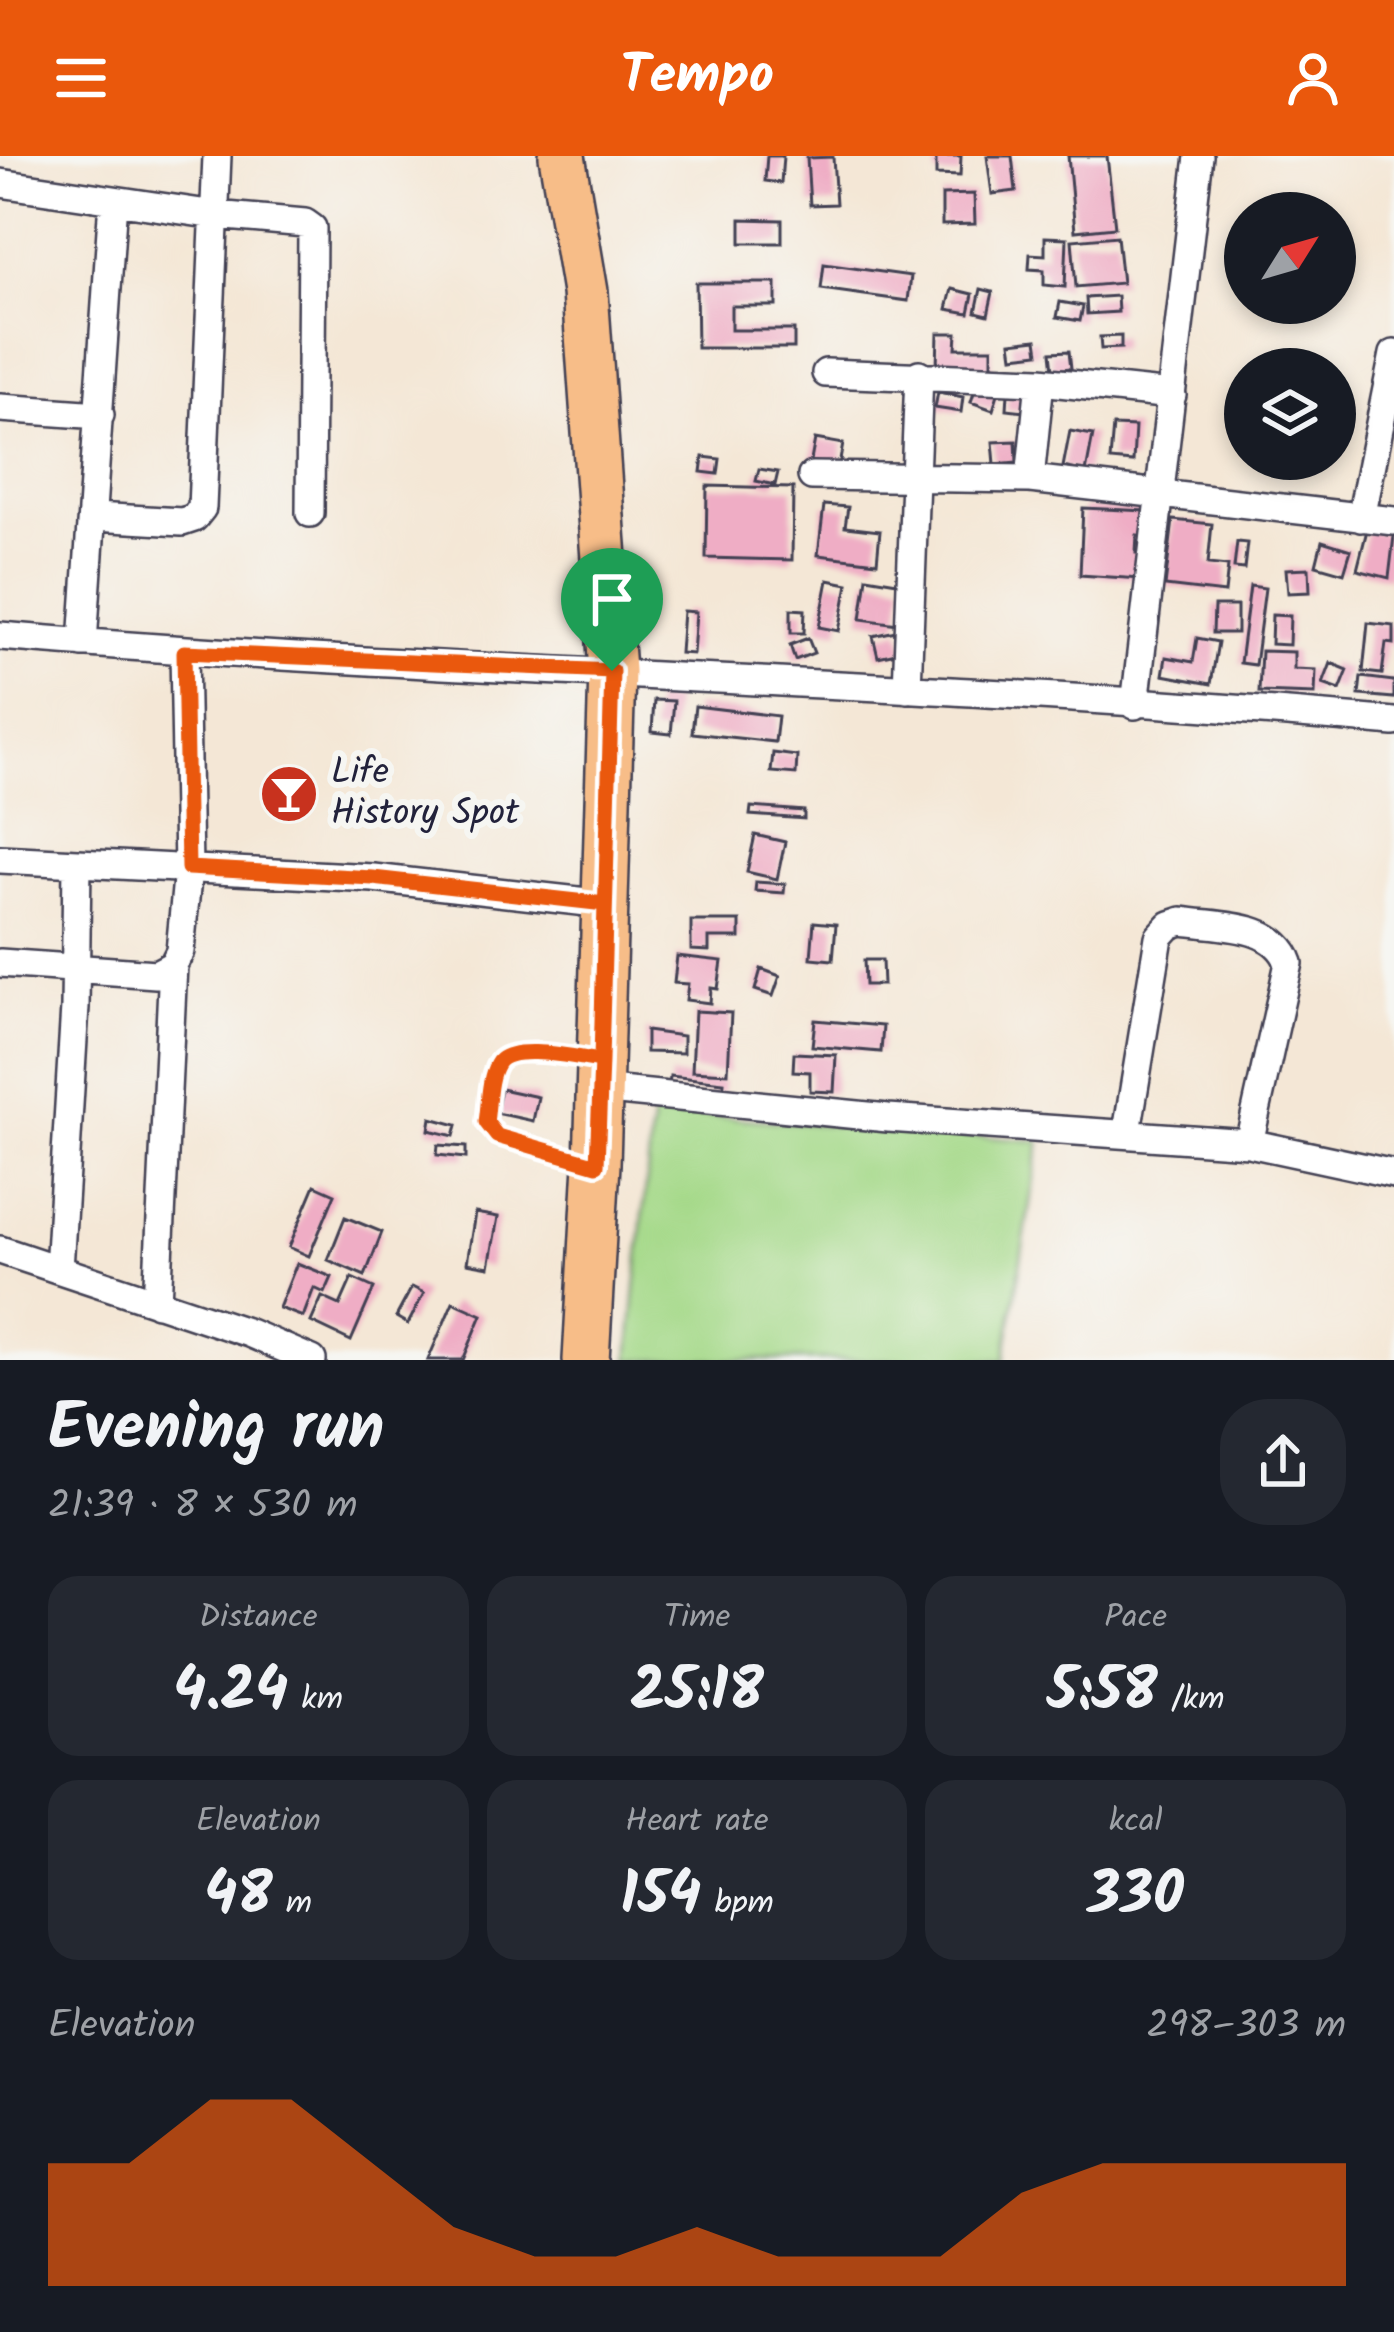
<!DOCTYPE html>
<meta charset="utf-8">
<style>
:root{--surface:#171b24;--page:#242831;--text:#f1f3f6;--muted:#9ea1a6;--accent:#ea580c}
body{margin:0;font-family:Kalam,sans-serif;background:var(--page);color:var(--text);height:100vh;display:flex;flex-direction:column;font-size:45px;white-space:nowrap}
*{box-sizing:border-box;margin:0}
p{font-size:39px;color:var(--muted)}
.icon{flex:none;width:66px;height:66px;fill:none;stroke:currentColor;stroke-width:2;stroke-linecap:round;stroke-linejoin:round}
.map{position:relative;height:1204px;overflow:hidden}
.side{display:flex;flex-direction:column;background:var(--surface);flex:1}
.side>*{flex:none}
.needle{width:78px;rotate:53deg}
.buttons{position:absolute;left:1224px;top:36px;display:grid;gap:24px}
.buttons a{display:grid;place-items:center;width:132px;height:132px;border-radius:50%;background:var(--surface);box-shadow:0 6px 18px #0003;font-size:60px}
.pin{position:absolute;display:grid;place-items:center;width:102px;height:102px;color:#fff;margin:-123px -51px;border-radius:50% 50% 50% 0;rotate:-45deg;box-shadow:0 0 12px #0007}
.pin .icon{rotate:45deg}
.round{display:grid;place-items:center;flex:none;width:126px;height:126px;border-radius:48px;background:var(--page)}
.overview{display:flex;align-items:center;justify-content:space-between;height:204px;padding:0 48px}
h1{font-size:66px;font-weight:700;line-height:90px}
.metrics{display:grid;grid-template-columns:repeat(3,1fr);gap:18px;height:204px;padding:12px 48px}
.metrics div{display:grid;align-content:center;border-radius:30px;background:var(--page);text-align:center}
.metrics b{font-size:60px;font-weight:700}
.metrics small{font-size:33px;font-weight:400}
.metrics p{font-size:33px}
.chart{height:336px;padding:24px 48px}
.chart p{display:flex;justify-content:space-between}
.chart svg{width:100%;height:216px;margin-top:12px;fill:var(--accent);opacity:.7}
header{display:flex;justify-content:space-between;align-items:center;height:156px;padding:0 48px;background:var(--accent);color:#fff;font-size:54px;font-weight:700}
.map>svg:first-child{display:block}
.green{fill:#a5d989;stroke:#647e62;stroke-width:3}
.building{fill:#efadc5}
.lines{fill:none;stroke-linecap:round;stroke-linejoin:round}
.lane-casing{stroke:#424052;stroke-width:18}
.street-casing{stroke:#424052;stroke-width:32}
.primary-casing{stroke:#424052;stroke-width:50}
.lane{stroke:#fff;stroke-width:14}
.street{stroke:#fff;stroke-width:27}
.primary{stroke:#f7bd88;stroke-width:45}
.route-casing{stroke:#fff;stroke-width:24}
.route{stroke:#ea580c;stroke-width:15}
.labels{text-anchor:middle;dominant-baseline:central;stroke-width:12;stroke-linejoin:round;paint-order:stroke}
.poi-label{font-size:36px;fill:#22223b;stroke:#f6f6f2;text-anchor:start}
</style>
<header><svg class="icon" aria-label="menu" viewBox="0 0 24 24"><path d="M4 6h16M4 12h16M4 18h16"/></svg>Tempo<svg class="icon" aria-label="person" viewBox="0 0 24 24"><circle cx="12" cy="8" r="4"/><path d="M4 21q1-7 8-7t8 7"/></svg></header>
<div class="map">
<svg width="1394" height="1204" viewBox="0 0 1394 1204">
<rect width="100%" height="100%" fill="#f6f6f2"/>
<filter id="ink" filterUnits="userSpaceOnUse"><feTurbulence type="fractalNoise" baseFrequency=".00833" numOctaves="2"/><feDisplacementMap in="SourceGraphic" scale="24" xChannelSelector="R" yChannelSelector="G"/><feConvolveMatrix kernelMatrix="1 2 1 2 8 2 1 2 1" color-interpolation-filters="sRGB"/></filter>
<filter id="wash" filterUnits="userSpaceOnUse"><feTurbulence type="fractalNoise" baseFrequency=".004" numOctaves="4" result="noise"/><feDisplacementMap in="SourceGraphic" scale="48" xChannelSelector="R" yChannelSelector="G"/><feGaussianBlur stdDeviation="2.7" result="paint"/><feColorMatrix in="noise" values="0 0 0 0 0 0 0 0 0 0 0 0 0 0 0 0 0 1.4 0 .05"/><feComposite in="paint" operator="in"/></filter>
<g filter="url(#wash)">
<rect width="100%" height="100%" fill="#f4e7d6"/>
<path class="green" d="M653 956 1040 985 1005 1204H629Z"/>
<g id="blocks">
<path class="building" d="M767 0H783L781 27 765 25Z
M936 0H961L960 20 936 19Z
M987 0H1012L1016 35 992 38Z
M1068 0H1107L1115 71 1075 75Z
M833 1 836 48 810 49 807 2Z
M974 38 975 68 942 69V39Z
M741 63 782 64V87H741Z
M1117 80 1122 127 1076 131 1072 84Z
M1045 81 1067 82 1065 131 1044 129V114L1029 113 1030 98 1045 99Z
M824 108 911 120 908 145 821 133Z
M696 127H776V150H731V174H794V192H697Z
M952 133 973 138 969 157 947 153Z
M981 133 993 136 988 159 976 156Z
M1117 140 1118 156 1087 158 1086 142Z
M1060 146 1083 150 1080 165 1057 161Z
M938 177H957L956 192H992V213L937 211Z
M1121 180V192L1101 193 1100 181Z
M1037 183 1039 197 1013 200 1011 186Z
M1069 195 1071 212 1053 214 1051 196Z
M976 230 998 238 993 254 971 246Z
M938 236 963 241 961 256 935 252Z
M1008 237 1027 239 1025 255 1007 253Z
M1113 270 1135 271 1133 306 1110 304Z
M1070 275 1093 279 1086 316 1063 311Z
M815 283 843 288 838 315 810 310Z
M1016 285 1017 306 995 308 993 286Z
M703 301 720 303 718 318 701 316Z
M759 313 778 316 775 329 756 325Z
M707 330 793 332 792 404 706 402Z
M824 349 848 351 845 371 880 375 877 406 818 399Z
M1083 352 1146 355 1145 380 1137 379 1136 397H1142L1141 423 1080 419Z
M1173 364 1212 368 1208 408 1228 410 1225 437 1165 430Z
M1367 374 1394 380 1389 422 1357 414Z
M1322 385 1351 394 1344 417 1316 409Z
M1237 386 1247 387 1244 413 1234 412Z
M1309 412 1310 436 1288 437 1286 413Z
M867 421 903 427 898 468 861 463Z
M828 424 848 428 839 475 819 471Z
M1250 430 1265 432 1255 509 1240 507Z
M1214 450H1237V477H1213Z
M791 453 805 454 804 477H791Z
M683 455 696 456 693 498 680 497Z
M1272 459 1290 460 1289 489 1271 488Z
M1368 467 1394 470V488L1386 487 1382 518 1363 516Z
M900 474 905 495 878 501 873 480Z
M808 482 814 497 795 504 790 489Z
M1197 482 1218 486 1211 528 1163 519 1166 501 1193 506Z
M1261 495 1294 496V513L1316 514 1315 538 1259 536Z
M1331 507 1348 514 1340 534 1323 528Z
M1361 521 1394 525V542L1359 539Z
M654 544 674 545 671 578 652 576Z
M695 550 778 560 775 586 692 577Z
M773 597 797 600 796 618 771 616Z
M751 651 804 655V663L750 659Z
M755 679 785 686 777 723 747 716Z
M756 726 785 728 784 737 755 735Z
M691 765H740V782H709V795L691 794Z
M814 766 836 768 833 804 811 802Z
M677 800 722 805 718 833 711 832 710 847 686 844 688 828 674 827Z
M864 804H882L883 829H865Z
M761 813 780 820 773 840 755 834Z
M695 855 731 857 728 917 692 915Z
M815 864 883 870 881 896 812 890Z
M646 875 683 880V897L646 896Z
M794 897 836 899 834 936 810 935V916L793 915Z
M670 920 724 926 723 938 669 932Z
M501 933 538 941 533 965 496 957Z
M431 962 457 969 454 980 429 974Z
M438 989 466 991V1002L437 999Z
M315 1029 335 1038 309 1100 289 1091Z
M475 1057 498 1061 489 1111 467 1107Z
M345 1061 382 1076 365 1120 328 1104Z
M297 1107 332 1121 325 1137 314 1132 303 1161 279 1152Z
M352 1122 374 1132 351 1185 311 1166 322 1141 340 1149Z
M412 1131 424 1137 408 1168 396 1161Z
M453 1146 482 1159 463 1204H428Z"/>
</g>
</g>
<g filter="url(#ink)">
<use href="#blocks" fill-opacity="0" stroke="#424052" stroke-width="3"/>
<g class="lines">
<defs>
<path id="lane" d="M589 1006 497 980 486 966C489 948 488 925 496 909 507 886 573 902 595 904"/>
<path id="street" d="M0 27 215 59 305 67 312 72 310 357
M826 217 1040 225 1172 239
M0 252 100 259
M812 320 1030 323 1394 365
M1030 323 1040 225
M94 361 182 366 194 362 202 352 217 0
M1361 362 1394 198
M0 480C464 519 930 524 1394 566
M83 487 113 44
M907 533 919 218
M1135 549 1199 0
M0 703 373 722 605 748
M0 807 156 818 173 809 180 795 188 712 184 495
M599 933 888 962 1249 987 1394 1018
M1127 976 1159 781 1170 769 1182 765C1220 771 1275 767 1289 807L1249 987
M0 1094 249 1177 312 1204
M59 1113 75 851 77 708
M157 1147 173 809"/>
<path id="primary" d="M562 0 585 136 612 515 597 1008 586 1204"/>
</defs>
<use href="#lane" class="lane-casing"/>
<use href="#street" class="street-casing"/>
<use href="#primary" class="primary-casing"/>
<use href="#lane" class="lane"/>
<use href="#street" class="street"/>
<use href="#primary" class="primary"/>
</g>
</g>
<g class="lines" filter="url(#ink)">
<defs>
<path id="route" d="M612 515 184 496 188 712 373 722 605 748 601 905C578 902 509 886 497 908 488 923 489 948 486 966L497 980 597 1009 601 905 612 515"/>
</defs>
<use href="#route" class="route-casing"/>
<use href="#route" class="route"/>
</g>
<defs>
<symbol id="bar-disc" viewBox="-11 -11 22 22"><circle r="9.5" fill="#c8321e" stroke="#f6f6f2"/><path d="M-6-5H6L.8 .8V4.5H3.5V6h-7V4.5H-.8V.8Z" fill="#fff"/></symbol>
</defs>
<g fill-rule="evenodd">
<use href="#bar-disc" x="256" y="605" width="66" height="66"/>
</g>
<g class="labels">
<g class="poi-label">
<text x="331" y="617">Life<tspan x="331" dy="41">History Spot</tspan></text>
</g>
</g>
</svg>
<div class="buttons">
<a><svg class="needle" viewBox="-14 -14 28 28"><path d="M0-13l5 13h-10z" fill="#e53935"/><path d="M0 13l5-13h-10z" fill="#9ea1a6"/></svg></a>
<a><svg class="icon" aria-label="layers" viewBox="0 0 24 24"><path d="M12 4l9 5-9 5-9-5zM3 14l9 5 9-5"/></svg></a>
</div>
<div class="pin" style="left:612px;top:515px;background:#1e9e55"><svg class="icon" aria-label="arrive" viewBox="0 0 24 24"><path d="M6 21V4h12l-3 4 3 4H6"/></svg></div>
</div>
<section class="side">
<div class="overview"><div><h1>Evening run</h1><p>21:39 · 8 × 530 m</p></div><a class="round"><svg class="icon" aria-label="share" viewBox="0 0 24 24"><path d="M12 15V3M7 8l5-5 5 5M5 13v7h14v-7"/></svg></a></div>
<div class="metrics">
<div><p>Distance</p><b>4.24<small> km</small></b></div>
<div><p>Time</p><b>25:18</b></div>
<div><p>Pace</p><b>5:58<small> /km</small></b></div>
</div>
<div class="metrics">
<div><p>Elevation</p><b>48<small> m</small></b></div>
<div><p>Heart rate</p><b>154<small> bpm</small></b></div>
<div><p>kcal</p><b>330</b></div>
</div>
<div class="chart"><p><span>Elevation</span>298–303 m</p>
<svg viewBox="0 0 160 44" preserveAspectRatio="none"><path d="M0 44V19L10 19L20 6L30 6L40 19L50 32L60 38L70 38L80 32L90 38L100 38L110 38L120 25L130 19L140 19L150 19L160 19V44z"/></svg>
</div>
</section>
